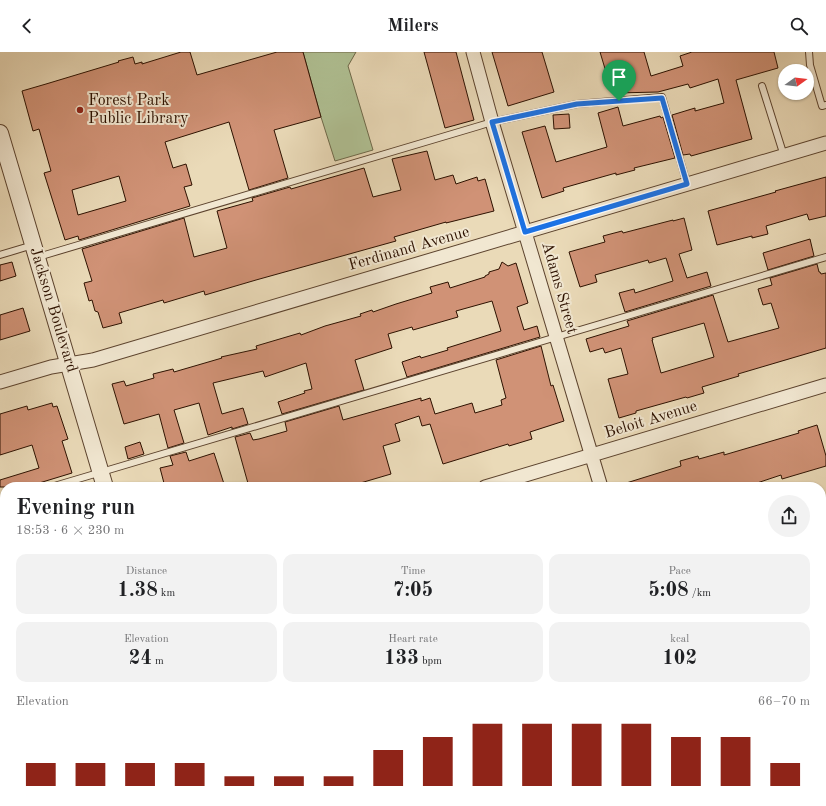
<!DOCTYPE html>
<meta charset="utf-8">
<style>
:root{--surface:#fff;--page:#f2f2f2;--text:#202124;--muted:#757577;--accent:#8f2418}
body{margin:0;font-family:"Old Standard TT",serif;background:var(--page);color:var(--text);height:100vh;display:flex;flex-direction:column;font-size:15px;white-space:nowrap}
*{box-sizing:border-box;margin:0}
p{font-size:13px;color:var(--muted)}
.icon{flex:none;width:22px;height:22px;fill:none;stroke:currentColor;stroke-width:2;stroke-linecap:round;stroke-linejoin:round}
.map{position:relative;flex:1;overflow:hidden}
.drawer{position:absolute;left:0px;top:430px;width:826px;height:324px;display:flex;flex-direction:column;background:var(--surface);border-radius:16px 16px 0 0;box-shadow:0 1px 3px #0004}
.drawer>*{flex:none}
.needle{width:26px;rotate:75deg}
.buttons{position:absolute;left:778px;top:12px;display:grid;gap:8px}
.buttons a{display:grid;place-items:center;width:36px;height:36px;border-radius:50%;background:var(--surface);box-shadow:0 1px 3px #0004;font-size:20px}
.pin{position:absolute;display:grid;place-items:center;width:34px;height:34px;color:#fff;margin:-41px -17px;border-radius:50% 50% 50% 0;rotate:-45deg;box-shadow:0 0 4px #0007}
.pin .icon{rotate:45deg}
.round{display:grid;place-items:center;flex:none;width:42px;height:42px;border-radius:21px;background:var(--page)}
.overview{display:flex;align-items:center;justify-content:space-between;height:68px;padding:0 16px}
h1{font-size:22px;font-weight:700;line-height:30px}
.metrics{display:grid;grid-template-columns:repeat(3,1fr);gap:6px;height:68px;padding:4px 16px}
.metrics div{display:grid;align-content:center;border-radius:10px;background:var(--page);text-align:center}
.metrics b{font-size:20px;font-weight:700}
.metrics small{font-size:11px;font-weight:400}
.metrics p{font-size:11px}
.chart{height:112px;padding:8px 16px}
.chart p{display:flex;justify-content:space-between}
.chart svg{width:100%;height:72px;margin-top:4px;stroke:var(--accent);stroke-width:6}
header{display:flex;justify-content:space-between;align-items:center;height:52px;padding:0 16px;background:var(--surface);font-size:18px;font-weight:700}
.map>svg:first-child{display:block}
.green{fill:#b0c194;stroke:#6e694a}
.building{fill:#d09276;stroke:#2d1100;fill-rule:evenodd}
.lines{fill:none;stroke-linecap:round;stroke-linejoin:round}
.service-casing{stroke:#5c432e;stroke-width:8}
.minor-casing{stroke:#5c432e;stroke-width:15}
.tertiary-casing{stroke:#5c432e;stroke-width:18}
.service{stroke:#f1e7d1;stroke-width:6}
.minor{stroke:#f1e7d1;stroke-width:13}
.tertiary{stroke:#f1e7d1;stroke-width:16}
.route-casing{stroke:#fff;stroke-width:8}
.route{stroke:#1a73e8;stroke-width:5}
.poi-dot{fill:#8f2418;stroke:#f1e7d1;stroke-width:1.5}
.labels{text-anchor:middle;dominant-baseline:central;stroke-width:4;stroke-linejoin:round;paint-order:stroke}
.poi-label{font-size:16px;fill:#2d1100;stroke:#f1e7d1;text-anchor:start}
.street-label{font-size:16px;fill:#2d1100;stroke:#f1e7d1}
</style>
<header><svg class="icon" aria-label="back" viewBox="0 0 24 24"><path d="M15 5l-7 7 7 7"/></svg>Milers<svg class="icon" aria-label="search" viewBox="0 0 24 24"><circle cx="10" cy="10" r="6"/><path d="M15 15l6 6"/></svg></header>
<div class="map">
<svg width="826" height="754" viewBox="0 0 826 754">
<rect width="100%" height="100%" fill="#eadab8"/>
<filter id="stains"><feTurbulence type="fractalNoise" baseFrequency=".005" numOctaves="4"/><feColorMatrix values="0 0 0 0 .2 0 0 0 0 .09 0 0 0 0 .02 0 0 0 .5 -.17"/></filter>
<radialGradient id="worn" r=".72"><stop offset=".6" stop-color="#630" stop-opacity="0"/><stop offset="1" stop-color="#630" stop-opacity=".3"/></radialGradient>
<path class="green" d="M303 0H356L348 14 373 98 335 109 321 65Z"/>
<path class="building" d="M181 0H190L197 23 277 0H303L321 65 274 78 288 126 249 138 229 70 165 90 173 116 186 112 192 133 184 135 190 154 79 188 78 184 65 188 44 121 51 119 39 77 33 79 22 39 46 32 119 10 118 9 133 5 135 12 142 10V12ZM119 124 126 149 78 163 72 138Z
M424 0H456L474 68 445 76Z
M492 0H542L554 40 508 54Z
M600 0H644L651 24 683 14 680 4 692 0H774L778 16 736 28 752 87 691 104 690 102 683 103 672 63 695 56V59L724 51 718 27 690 36 688 32 658 40 616 41 612 29 609 30Z
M618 55 623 74 660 64 661 66 663 65 675 106 634 116 635 118 616 123V121L563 136 564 139 542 146 522 80 545 74 556 110 607 95 598 61Z
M569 62 570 76 554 77 553 63Z
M427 99 435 128 453 123 456 132 477 125 478 129 485 127 494 159 446 171V170L394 185 396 189 256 228 205 243 204 239 164 251 163 248 119 261 122 271 103 276 98 260 95 259 92 248 89 249 84 231 92 229 82 197 184 166 194 205 227 196 217 159 253 149 252 146 290 135 291 137 364 116 373 145 401 138 392 107Z
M826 125V164L809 168 807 162 766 174 768 182 752 186V184L717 193 708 159 776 140 775 139Z
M684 166 692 198 679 202 687 226 707 220 711 234 625 260 619 241 634 237 635 241 673 229 666 206 649 211 648 208 595 223 597 230 580 235 569 200 605 190 603 184 622 179 623 181 673 168V169Z
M810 187 814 204 768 218 763 201Z
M12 210 16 224 0 229V213Z
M502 210 508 214 516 211 528 251 517 255 524 278 537 274 540 285 407 325 402 310 420 304 421 306 448 298 447 296 501 279 492 249 456 259 458 265 413 278 412 275 388 282 392 296 355 308 364 338 282 362 278 350 305 341 304 339 312 337 306 311 265 325 263 319 213 331 222 362 243 356 248 372 232 377V375L208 383 199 351 174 358 184 391 168 396 159 362 124 372 112 332 124 329 126 334 154 326 153 322 173 317 174 320 222 306 221 305 257 297 256 294 300 281 301 283 325 274 361 264 360 262 372 258 373 260 396 252 432 241 430 235 448 230 450 236 485 225V224L489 222V220L499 217Z
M817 212 819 220H820L821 222 826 221V296L738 322 739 324 702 335 704 341 687 346 686 345 636 359V361L619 366 608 327 628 322 621 296 605 301 603 296 590 300 586 287 629 274 627 269 713 243 728 290 779 276 771 251 763 253 758 237 772 233 770 226ZM704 271 714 305 661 321 652 288H653L652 286Z
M23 256 30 279 0 288V263Z
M541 294 551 334 553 333 564 369 530 380 532 387 509 394 508 392 443 412 430 372 422 374 419 364 395 372 400 389 383 394 391 422 357 432 358 435H249L235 385 250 381 253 388 259 387 287 379 285 370 339 354 343 368 421 346V349L430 346 435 362 472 351 475 361 502 353 501 348 506 346 496 308Z
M52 351 53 355 57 354 68 387 62 389 72 421 26 435H0V428L39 416 32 393 0 403V362L27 354 28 358Z
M817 373 826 404V414L782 427 781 423 757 431 758 435H624L623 432 681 414 680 409 698 404 699 407 724 400V403L799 381 798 379Z
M140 390 144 402 128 407 125 395Z
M186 400 189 409 214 401 225 435H165L160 416 173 413 170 404Z"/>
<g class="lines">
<defs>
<path id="service" d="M809 0 810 13 822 54 826 53
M762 34 784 104
M0 203 33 193
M38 205 479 74 492 70 577 52 662 45 687 132
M51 435 826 205
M0 450 5 449
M821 457 826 456
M0 699 5 697
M821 707 826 706
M661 754 678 749"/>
<path id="minor" d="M473 0 492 70 601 435
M0 330 51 315 93 308 826 91
M485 435 826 333
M0 581 5 580
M821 584 826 583
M695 749 697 754
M250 754 267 749"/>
<path id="tertiary" d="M0 81 105 435
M198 749 200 754"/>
</defs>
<use href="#service" class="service-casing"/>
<use href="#minor" class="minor-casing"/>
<use href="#tertiary" class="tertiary-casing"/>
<use href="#service" class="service"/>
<use href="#minor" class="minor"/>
<use href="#tertiary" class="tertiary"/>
</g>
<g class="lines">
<defs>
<path id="route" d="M662 46 687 132 525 180 492 70 577 52Z"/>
</defs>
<use href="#route" class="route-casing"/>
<use href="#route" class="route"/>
</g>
<circle class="poi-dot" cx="80" cy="58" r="4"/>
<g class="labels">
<g class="poi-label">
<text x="88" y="49">Forest Park<tspan x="88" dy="18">Public Library</tspan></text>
</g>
<g class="street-label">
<text transform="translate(409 197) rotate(-16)">Ferdinand Avenue</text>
<text transform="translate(559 236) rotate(74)">Adams Street</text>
<text transform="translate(53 258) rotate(73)">Jackson Boulevard</text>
<text transform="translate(651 368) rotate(-17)">Beloit Avenue</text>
</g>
</g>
<rect width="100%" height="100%" filter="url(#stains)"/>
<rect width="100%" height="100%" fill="url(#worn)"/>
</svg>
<div class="buttons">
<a><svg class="needle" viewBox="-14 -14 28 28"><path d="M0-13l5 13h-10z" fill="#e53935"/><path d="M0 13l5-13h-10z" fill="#757577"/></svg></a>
</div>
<div class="pin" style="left:619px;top:49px;background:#1e9e55"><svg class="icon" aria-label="arrive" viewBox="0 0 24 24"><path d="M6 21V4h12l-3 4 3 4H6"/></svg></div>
<section class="drawer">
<div class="overview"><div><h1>Evening run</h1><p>18:53 · 6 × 230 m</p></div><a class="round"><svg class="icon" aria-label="share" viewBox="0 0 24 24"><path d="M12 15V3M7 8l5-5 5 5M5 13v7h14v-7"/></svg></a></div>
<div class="metrics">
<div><p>Distance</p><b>1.38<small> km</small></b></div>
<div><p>Time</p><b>7:05</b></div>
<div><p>Pace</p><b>5:08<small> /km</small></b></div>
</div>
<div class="metrics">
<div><p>Elevation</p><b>24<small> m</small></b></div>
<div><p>Heart rate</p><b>133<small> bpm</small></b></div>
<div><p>kcal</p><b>102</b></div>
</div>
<div class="chart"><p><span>Elevation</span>66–70 m</p>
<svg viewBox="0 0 160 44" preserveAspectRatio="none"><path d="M5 44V30M15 44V30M25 44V30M35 44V30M45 44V38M55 44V38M65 44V38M75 44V22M85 44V14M95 44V6M105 44V6M115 44V6M125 44V6M135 44V14M145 44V14M155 44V30"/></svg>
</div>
</section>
</div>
